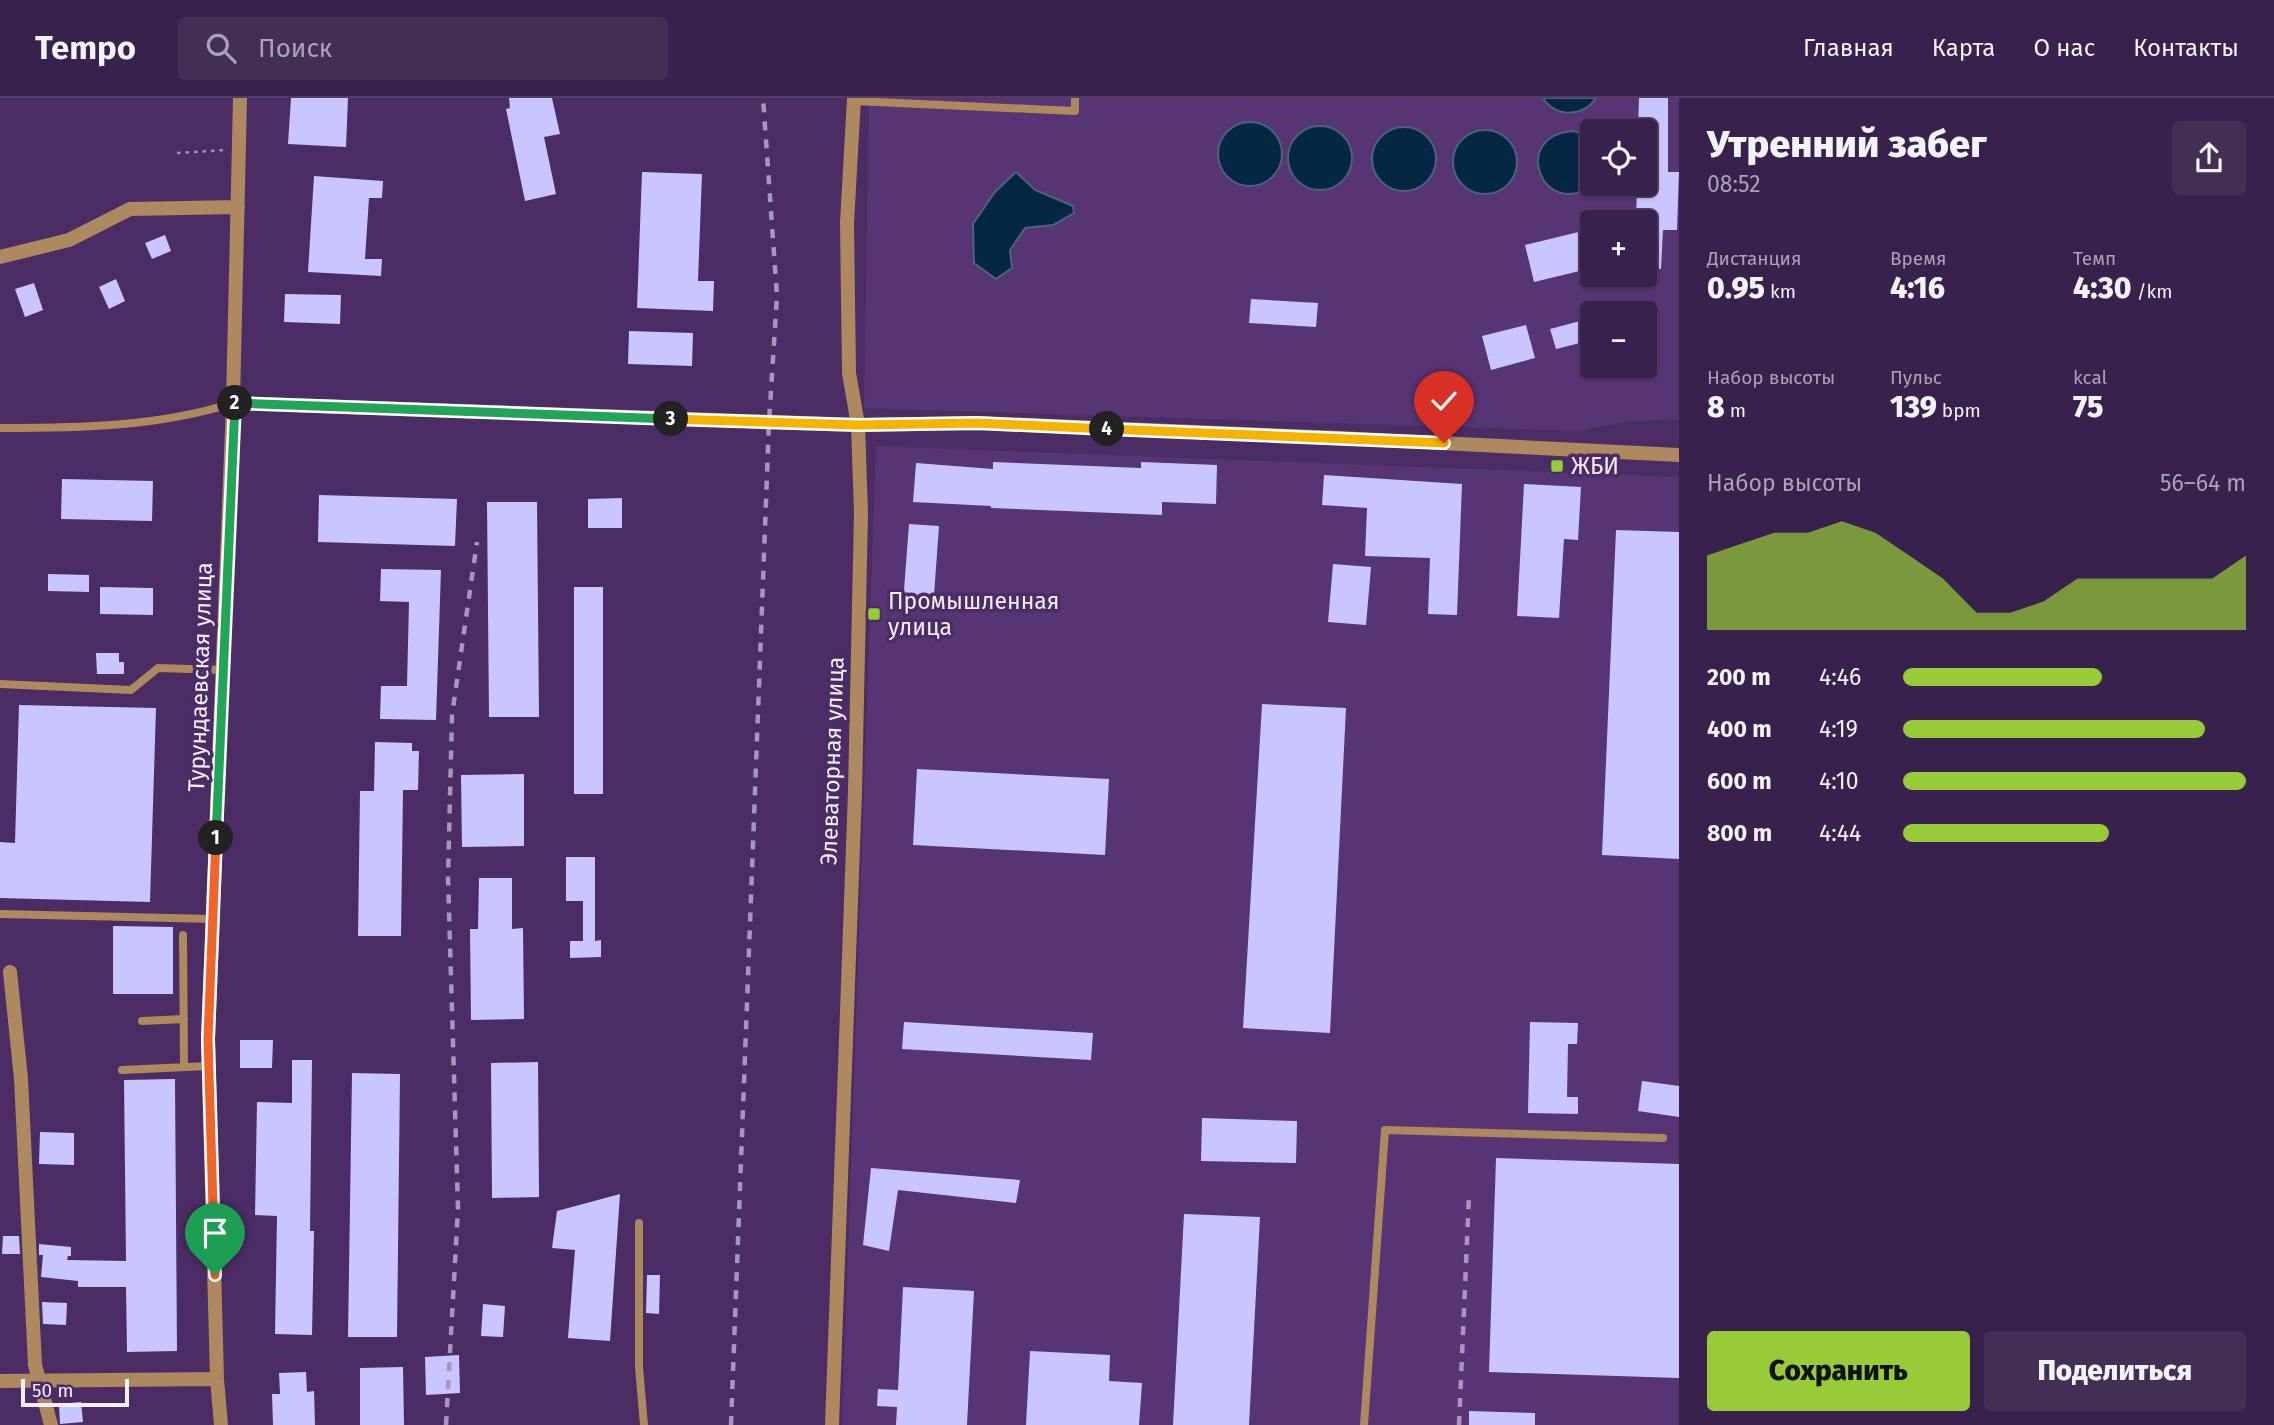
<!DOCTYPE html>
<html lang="ru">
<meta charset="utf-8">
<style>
:root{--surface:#38214c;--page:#432e56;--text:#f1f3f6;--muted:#aba3b5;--line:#523e64;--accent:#97cc38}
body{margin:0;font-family:"Fira Sans",sans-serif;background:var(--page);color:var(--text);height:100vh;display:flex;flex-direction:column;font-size:26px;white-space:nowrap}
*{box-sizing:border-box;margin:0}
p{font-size:23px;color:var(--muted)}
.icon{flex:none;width:38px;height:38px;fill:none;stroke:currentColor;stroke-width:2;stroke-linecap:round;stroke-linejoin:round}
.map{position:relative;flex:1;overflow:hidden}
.panel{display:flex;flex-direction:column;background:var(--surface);width:595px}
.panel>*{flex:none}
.fabs{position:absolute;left:1580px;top:21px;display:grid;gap:14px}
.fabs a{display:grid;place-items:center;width:77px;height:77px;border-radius:7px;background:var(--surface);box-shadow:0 2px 5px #0004,0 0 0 2px var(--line);font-size:35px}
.scale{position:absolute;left:21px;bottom:18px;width:108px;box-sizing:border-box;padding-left:7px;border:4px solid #f5eefc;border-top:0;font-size:19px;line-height:24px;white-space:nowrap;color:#f5eefc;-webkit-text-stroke:5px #4b2c65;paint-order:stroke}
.pin{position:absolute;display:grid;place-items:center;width:60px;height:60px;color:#fff;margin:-72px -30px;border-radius:50% 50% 50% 0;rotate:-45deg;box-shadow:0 0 7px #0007}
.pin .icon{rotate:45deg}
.km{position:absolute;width:35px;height:35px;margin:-18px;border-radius:50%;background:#222;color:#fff;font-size:19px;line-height:35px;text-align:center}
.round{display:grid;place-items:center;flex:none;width:74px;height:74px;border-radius:7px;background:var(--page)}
.head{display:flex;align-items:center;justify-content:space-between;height:119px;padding:0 28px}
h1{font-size:38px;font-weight:800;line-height:52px}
.stats{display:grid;grid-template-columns:repeat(3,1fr);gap:10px;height:119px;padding:7px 28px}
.stats div{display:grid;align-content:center}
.stats b{font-size:30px;font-weight:800}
.stats small{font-size:19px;font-weight:400}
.stats p{font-size:19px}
.chart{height:196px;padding:14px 28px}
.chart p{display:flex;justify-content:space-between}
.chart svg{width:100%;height:126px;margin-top:7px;fill:var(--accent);opacity:.7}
.cta{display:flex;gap:14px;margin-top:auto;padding:14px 28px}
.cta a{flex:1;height:80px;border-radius:7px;background:var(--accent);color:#111;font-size:28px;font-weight:800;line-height:80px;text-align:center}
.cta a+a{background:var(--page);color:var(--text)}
ul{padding:0 28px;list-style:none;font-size:23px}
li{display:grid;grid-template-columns:112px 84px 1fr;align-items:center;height:52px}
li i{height:18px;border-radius:9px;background:var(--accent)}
header{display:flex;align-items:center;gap:42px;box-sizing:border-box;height:98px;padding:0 35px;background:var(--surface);border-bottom:2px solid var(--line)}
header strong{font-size:33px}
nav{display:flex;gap:38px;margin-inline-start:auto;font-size:24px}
.search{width:490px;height:63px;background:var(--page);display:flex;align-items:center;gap:18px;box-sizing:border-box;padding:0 24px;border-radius:7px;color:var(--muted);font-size:26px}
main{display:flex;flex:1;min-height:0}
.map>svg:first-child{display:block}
.built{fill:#573574;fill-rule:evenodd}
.water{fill:#052743;stroke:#4d637a;stroke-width:2}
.building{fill:#c9c5ff}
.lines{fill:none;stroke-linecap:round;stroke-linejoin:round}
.path{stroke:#a491b4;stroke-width:2.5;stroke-dasharray:3.5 5;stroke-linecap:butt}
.service{stroke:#ae885f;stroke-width:8}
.minor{stroke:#ae885f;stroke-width:14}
.rail{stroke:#a897b8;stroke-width:4.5;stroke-dasharray:9 9;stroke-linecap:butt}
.split-1-casing{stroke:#fff;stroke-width:14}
.split-2-casing{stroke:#fff;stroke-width:14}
.split-3-casing{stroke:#fff;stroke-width:14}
.split-4-casing{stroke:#fff;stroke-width:14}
.split-5-casing{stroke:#fff;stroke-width:14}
.split-1{stroke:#f0652b;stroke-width:9}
.split-2{stroke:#22a559;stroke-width:9}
.split-3{stroke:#22a559;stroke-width:9}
.split-4{stroke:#f5b400;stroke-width:9}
.split-5{stroke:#f5b400;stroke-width:9}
.poi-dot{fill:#97cc38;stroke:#4b2c65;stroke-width:2.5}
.labels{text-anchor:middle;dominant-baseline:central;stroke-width:7;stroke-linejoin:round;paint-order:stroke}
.poi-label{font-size:23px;fill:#f5eefc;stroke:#4b2c65;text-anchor:start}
.street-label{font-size:23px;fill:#f5eefc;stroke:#4b2c65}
</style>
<header>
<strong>Tempo</strong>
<div class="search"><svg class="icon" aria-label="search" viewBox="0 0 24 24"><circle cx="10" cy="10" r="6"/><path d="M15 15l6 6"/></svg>Поиск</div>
<nav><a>Главная</a><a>Карта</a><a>О нас</a><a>Контакты</a></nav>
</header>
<main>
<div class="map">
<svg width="1679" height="1327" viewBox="0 0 1679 1327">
<rect width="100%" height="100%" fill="#4b2c65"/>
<path class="built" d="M869 0H1679V322L1629 323 1580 333 864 310ZM1592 33H1645V86H1592ZM1592 124H1645V177H1592ZM1592 215H1645V268H1592Z
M876 348 1679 379V1327H842Z"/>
<path class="water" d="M1543 0H1596C1583 19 1556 20 1543 0Z
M1218 56a32 32 0 1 1 64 0a32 32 0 1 1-64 0Z
M1288 60a32 32 0 1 1 64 0a32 32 0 1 1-64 0Z
M1372 61a32 32 0 1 1 64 0a32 32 0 1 1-64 0Z
M1453 64a32 32 0 1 1 64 0a32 32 0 1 1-64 0Z
M1574 33 1587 38 1592 44 1593 86C1544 125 1508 37 1574 33Z
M1016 74 1035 92 1073 108 1074 115 1053 127 1025 130 1010 152 1012 170 996 181 974 165 973 126 995 94Z"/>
<path class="building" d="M291 0H348L346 49 288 46Z
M509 0H552L560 36 544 39 556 96 525 103 506 11 510 10Z
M1639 0H1668V74H1679L1677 132H1663L1661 171 1645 170V124H1636L1637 86H1645V33H1638Z
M642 74 702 76 698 183H714L713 213 637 210Z
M314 78 383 83 382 100H369L365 161H382L381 178 308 174Z
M1587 132 1592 155V170L1534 184 1525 147Z
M165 137 171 153 152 161 145 145Z
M116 181 125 203 109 211 99 189Z
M34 185 43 212 25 219 15 191Z
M285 196 341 197 340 226 284 224Z
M1251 201 1318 205 1316 229 1249 225Z
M1592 220V242L1556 251 1550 231Z
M1526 227 1535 260 1491 272 1482 238Z
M629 233 693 235 692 268 628 266Z
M993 364 1141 370V364L1217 367 1216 406 1162 404V417L991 410V408L913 404 916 365 993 371Z
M1324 377 1462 386 1457 517 1428 516 1430 460 1365 458 1367 410 1322 407Z
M62 381 153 383 152 423 61 421Z
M1524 386 1581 389 1578 442 1564 441 1559 520 1517 518Z
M319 397 457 401 455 448 318 444Z
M622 400V430H588V401Z
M487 404H537L539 619H489Z
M909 426 939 428 934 497 918 496 917 507 903 505Z
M1616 432 1679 434V761L1602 757Z
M1333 466 1371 469 1366 527 1328 524Z
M381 471 441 472 436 622 380 621 381 588H407L409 504 380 503Z
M48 476 89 477V494L48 493Z
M100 489 153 490V517L100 516Z
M574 489H603V696H574Z
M96 555H119V564H124V576H97Z
M1262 606 1346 610 1330 935 1243 930Z
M19 607 156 610 150 804 0 800V744L15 745Z
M375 644 412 645V653H419L418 692H403L401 838H358L360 693H374Z
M917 671 1109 681 1105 757 913 747Z
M524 676V748L462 749 461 677Z
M566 759H595V843L601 842V859L570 860V843H583V803H566Z
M479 780H512V831L523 830 524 921 471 922 470 831H478Z
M113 828 173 829V896H113Z
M904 924 1093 935 1091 962 902 951Z
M1530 924 1578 925 1577 946H1568L1567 999H1578V1016L1528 1015Z
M240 942H273L272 970H240Z
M292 962H312L310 1133H314L312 1237 275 1236 277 1118 255 1117 257 1004 292 1005Z
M538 964 539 1099 492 1100 491 965Z
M352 975 400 976 397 1239H348Z
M175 981 177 1253 127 1254 126 1189H78V1183L41 1179 43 1157H39V1146L71 1149V1158H68L67 1162 126 1163 124 982Z
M1642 983 1679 988V1019L1638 1013Z
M1202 1020 1297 1023 1296 1065 1201 1063Z
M40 1034 74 1035V1067L39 1066Z
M1496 1060 1679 1066V1280L1489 1274Z
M871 1070 1020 1082 1016 1105 898 1092 889 1153 863 1147Z
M620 1096 610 1243 568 1240 575 1152 552 1150 557 1113Z
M1184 1116 1260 1119 1249 1327H1173Z
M3 1138H19L20 1156H2Z
M647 1177H660L659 1216 646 1215Z
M903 1189 974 1193 967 1327H896L897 1309 877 1308 878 1291 898 1292Z
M42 1204 67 1205 66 1227 43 1226Z
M483 1206 505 1208 503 1239 481 1238Z
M1030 1253 1110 1257 1109 1283 1142 1285 1139 1327H1026Z
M459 1257 460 1295 426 1297 425 1259Z
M403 1269 404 1327H360V1270Z
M306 1274 307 1294 314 1293 315 1327H273L272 1296H280L279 1275Z
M81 1304 83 1324 60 1326 59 1306Z
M1469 1313 1535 1315V1327H1469Z"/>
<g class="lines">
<path class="path" d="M177 55 225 52"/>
<path class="service" d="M854 3 1075 13V0
M0 330C78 330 158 329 233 305
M0 586 131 592 158 570 223 572
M0 816 213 821
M183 837 184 969
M142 923 184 921
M122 972 209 968
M639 1125V1269L644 1327
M1364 1327 1385 1032 1663 1040"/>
<path class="minor" d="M0 159 69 142 130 111 238 109
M233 305 858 327 977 325 1339 340 1679 357
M10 874 21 981 35 1267 51 1327
M0 1283 217 1281
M221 1327 217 1281 208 941 233 305 240 0
M832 1327 855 693 861 415 858 327 849 275 847 125 854 0"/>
<path class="rail" d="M446 1327 458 1110 448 780 452 617 477 444
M731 1327 769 324 777 198 763 0
M1459 1327 1469 1097"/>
</g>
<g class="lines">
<defs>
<path id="split-1" d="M215 1177 208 941 216 740"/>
<path id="split-2" d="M216 740 235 305"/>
<path id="split-3" d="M235 305 671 321"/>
<path id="split-4" d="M671 321 858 327 977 325 1107 331"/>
<path id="split-5" d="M1107 331 1444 345"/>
</defs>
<use href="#split-1" class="split-1-casing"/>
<use href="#split-2" class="split-2-casing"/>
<use href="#split-3" class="split-3-casing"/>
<use href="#split-4" class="split-4-casing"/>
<use href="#split-5" class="split-5-casing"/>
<use href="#split-1" class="split-1"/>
<use href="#split-2" class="split-2"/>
<use href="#split-3" class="split-3"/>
<use href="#split-4" class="split-4"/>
<use href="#split-5" class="split-5"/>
</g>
<g class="poi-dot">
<rect x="1550" y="361" width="14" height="14" rx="3.5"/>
<rect x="867" y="509" width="14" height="14" rx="3.5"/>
</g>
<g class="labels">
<g class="poi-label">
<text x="1571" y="368">ЖБИ</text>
<text x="888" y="503">Промышленная<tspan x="888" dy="26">улица</tspan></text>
</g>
<g class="street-label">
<text transform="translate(200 579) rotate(-88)">Турундаевская улица</text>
<text transform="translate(832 663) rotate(-88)">Элеваторная улица</text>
</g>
</g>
</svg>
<div class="fabs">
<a><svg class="icon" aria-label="locate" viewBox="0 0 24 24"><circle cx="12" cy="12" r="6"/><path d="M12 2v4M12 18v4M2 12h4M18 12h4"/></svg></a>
<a>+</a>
<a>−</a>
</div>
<div class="scale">50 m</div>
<div class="pin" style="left:215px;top:1177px;background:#1e9e55"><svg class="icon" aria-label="arrive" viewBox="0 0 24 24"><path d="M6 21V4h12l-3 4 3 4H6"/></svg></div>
<div class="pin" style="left:1444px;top:345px;background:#d93025"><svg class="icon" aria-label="check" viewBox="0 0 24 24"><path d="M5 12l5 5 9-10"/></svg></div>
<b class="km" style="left:216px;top:740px">1</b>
<b class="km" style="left:235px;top:305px">2</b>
<b class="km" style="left:671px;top:321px">3</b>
<b class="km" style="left:1107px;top:331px">4</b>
</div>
<section class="panel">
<div class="head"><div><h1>Утренний забег</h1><p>08:52</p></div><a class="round"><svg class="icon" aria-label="share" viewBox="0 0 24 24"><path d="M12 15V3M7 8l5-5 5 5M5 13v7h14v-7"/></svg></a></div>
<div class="stats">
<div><p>Дистанция</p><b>0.95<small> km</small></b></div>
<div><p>Время</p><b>4:16</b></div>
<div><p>Темп</p><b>4:30<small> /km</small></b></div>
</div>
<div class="stats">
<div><p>Набор высоты</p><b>8<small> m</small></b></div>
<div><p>Пульс</p><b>139<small> bpm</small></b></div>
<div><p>kcal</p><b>75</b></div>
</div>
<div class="chart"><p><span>Набор высоты</span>56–64 m</p>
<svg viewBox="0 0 160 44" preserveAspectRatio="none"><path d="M0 44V18L10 14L20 10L30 10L40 6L50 10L60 18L70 26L80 38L90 38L100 34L110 26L120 26L130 26L140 26L150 26L160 18V44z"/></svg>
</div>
<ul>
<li><b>200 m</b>4:46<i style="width:58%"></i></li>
<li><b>400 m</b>4:19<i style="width:88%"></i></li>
<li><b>600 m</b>4:10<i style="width:100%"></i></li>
<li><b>800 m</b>4:44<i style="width:60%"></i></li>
</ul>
<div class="cta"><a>Сохранить</a><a>Поделиться</a></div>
</section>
</main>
